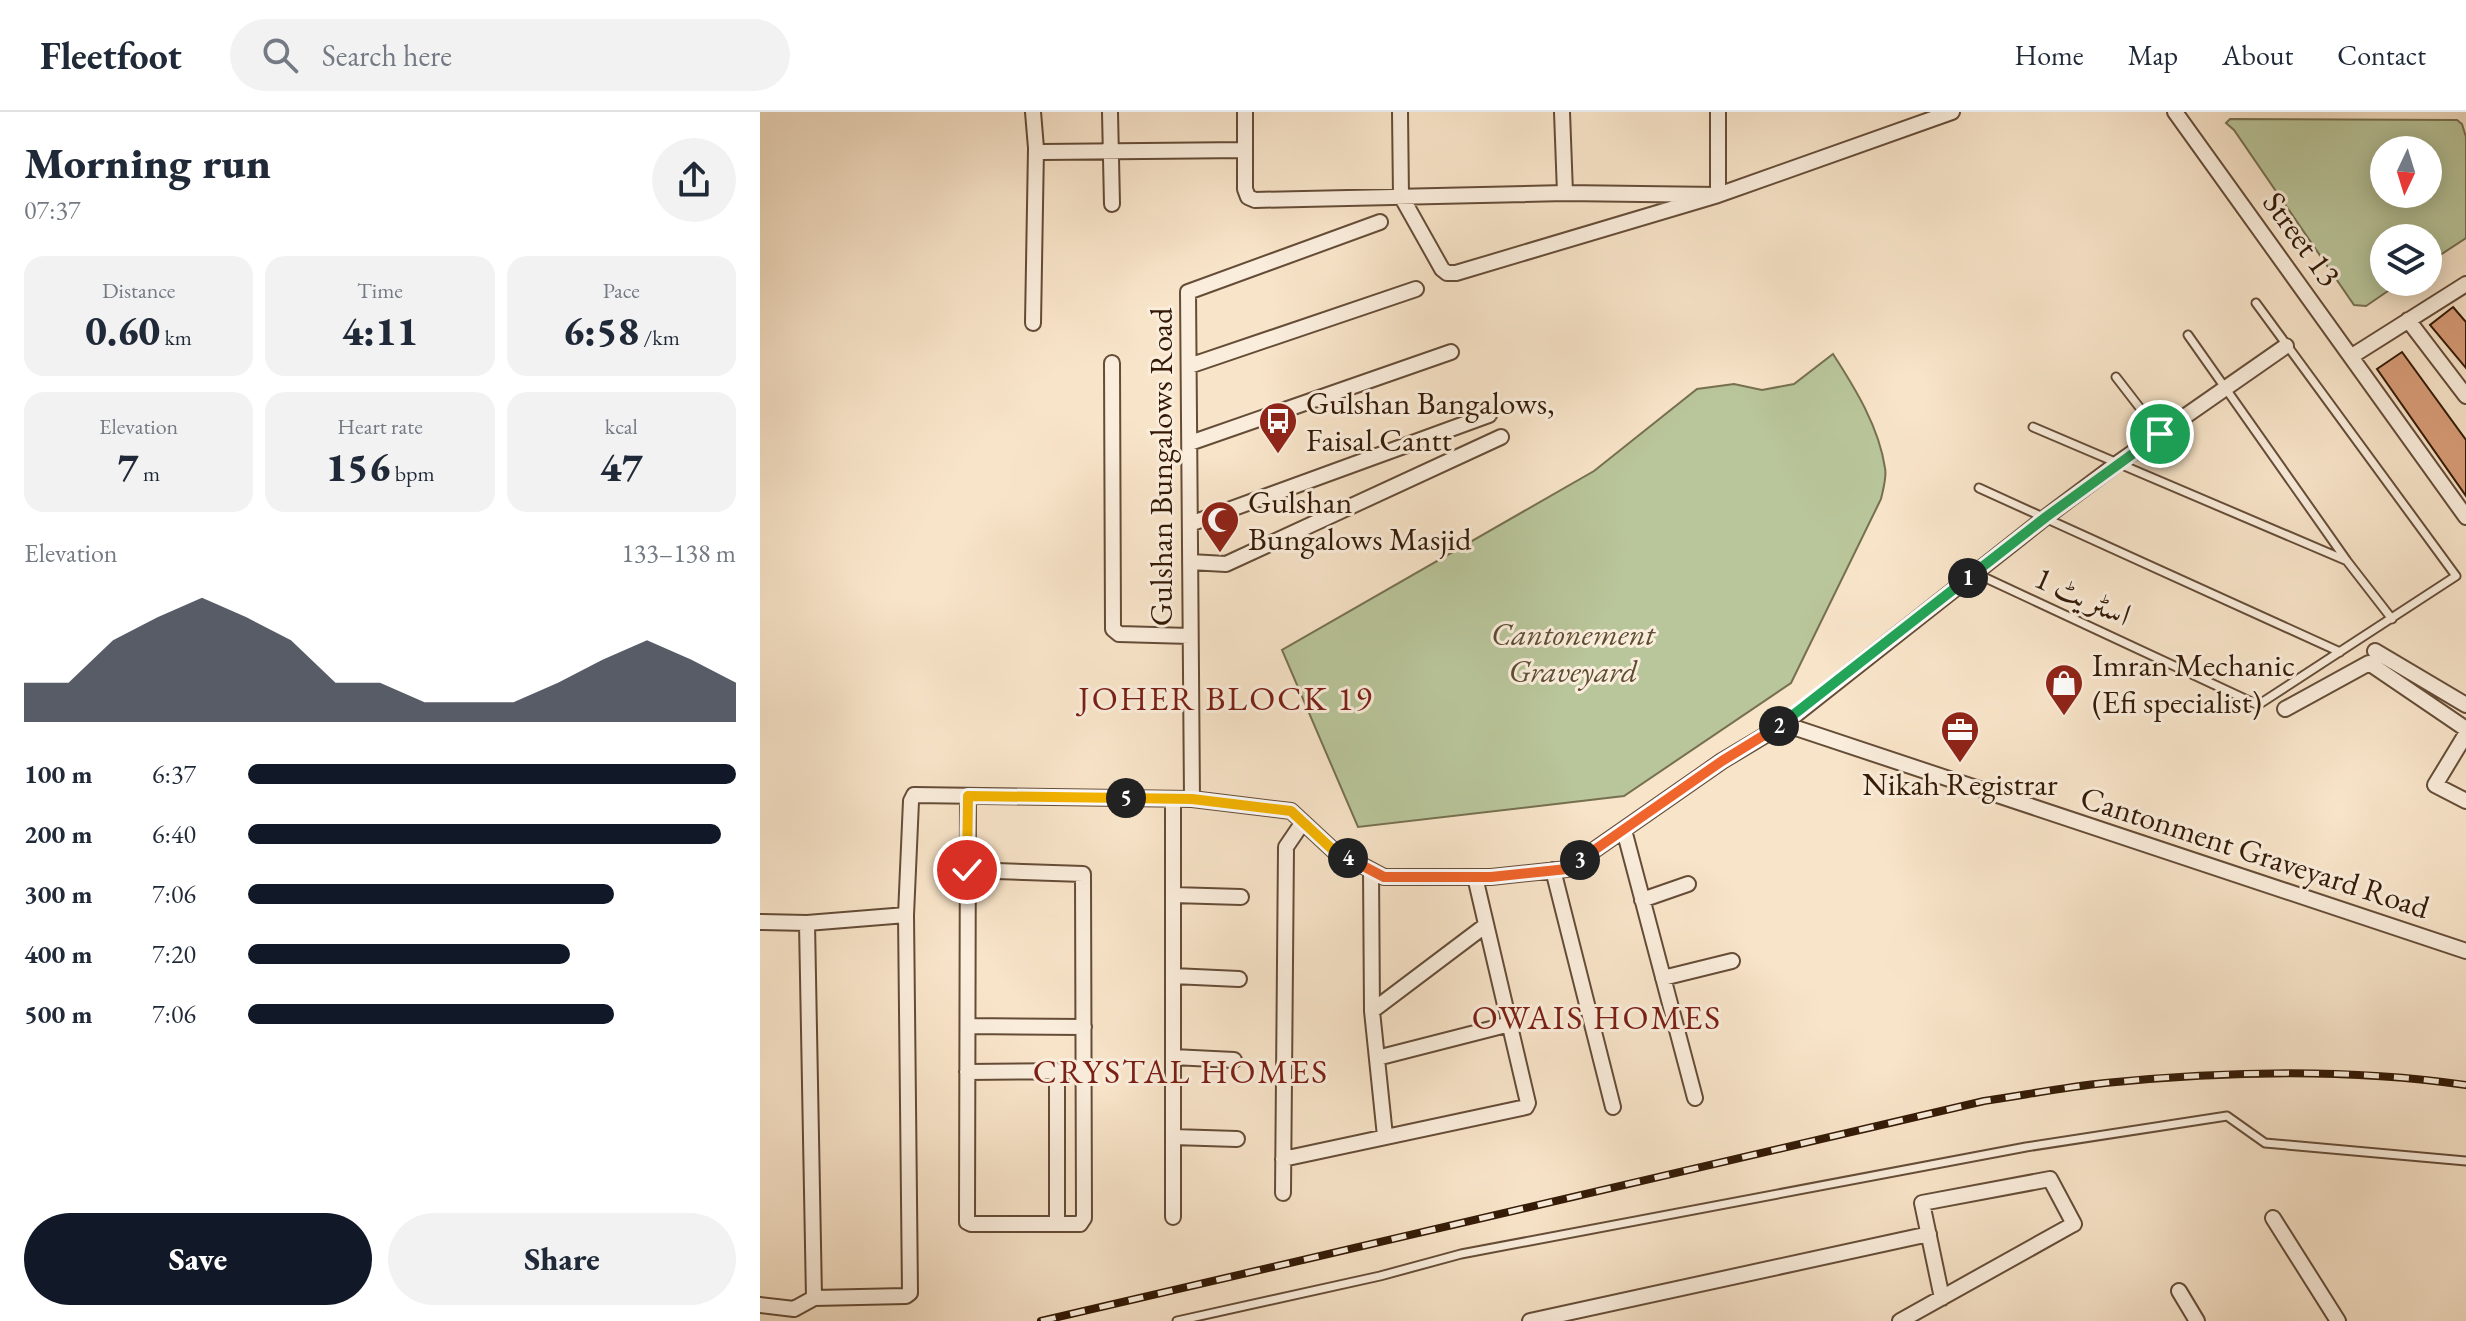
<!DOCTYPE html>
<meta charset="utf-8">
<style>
:root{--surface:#fff;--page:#f2f2f3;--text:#1f2937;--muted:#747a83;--line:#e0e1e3;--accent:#111827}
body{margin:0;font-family:"EB Garamond",Amiri,serif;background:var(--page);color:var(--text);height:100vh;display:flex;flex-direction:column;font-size:30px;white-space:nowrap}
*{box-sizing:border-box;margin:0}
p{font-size:26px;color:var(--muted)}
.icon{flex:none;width:44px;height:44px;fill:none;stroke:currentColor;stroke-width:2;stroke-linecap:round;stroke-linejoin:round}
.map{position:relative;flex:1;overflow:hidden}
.sheet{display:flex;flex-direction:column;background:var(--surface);width:760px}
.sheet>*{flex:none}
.needle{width:52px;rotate:184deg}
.tools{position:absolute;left:1610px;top:24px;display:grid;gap:16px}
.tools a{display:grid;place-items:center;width:72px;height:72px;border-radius:50%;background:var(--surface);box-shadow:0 4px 20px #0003;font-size:40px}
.pin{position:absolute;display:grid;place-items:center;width:68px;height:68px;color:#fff;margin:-34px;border:4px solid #fff;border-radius:50%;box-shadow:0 2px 8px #0007}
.km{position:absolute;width:40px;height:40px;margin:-20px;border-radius:50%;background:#222;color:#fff;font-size:22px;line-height:40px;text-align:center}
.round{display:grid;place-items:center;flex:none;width:84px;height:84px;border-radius:42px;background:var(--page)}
.summary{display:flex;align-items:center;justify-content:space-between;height:136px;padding:0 24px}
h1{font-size:44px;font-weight:800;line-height:60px}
.stats{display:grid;grid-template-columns:repeat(3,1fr);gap:12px;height:136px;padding:8px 24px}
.stats div{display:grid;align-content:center;border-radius:20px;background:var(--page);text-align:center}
.stats b{font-size:40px;font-weight:800}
.stats small{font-size:22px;font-weight:400}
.stats p{font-size:22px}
.chart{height:224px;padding:16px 24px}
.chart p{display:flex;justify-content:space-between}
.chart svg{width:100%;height:144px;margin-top:8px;fill:var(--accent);opacity:.7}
.button{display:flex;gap:16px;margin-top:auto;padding:16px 24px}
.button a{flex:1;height:92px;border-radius:48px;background:var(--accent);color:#fff;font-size:32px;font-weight:800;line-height:92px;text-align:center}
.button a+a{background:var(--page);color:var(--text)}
ul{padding:0 24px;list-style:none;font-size:26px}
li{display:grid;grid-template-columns:128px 96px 1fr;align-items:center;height:60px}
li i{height:20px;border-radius:10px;background:var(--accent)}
header{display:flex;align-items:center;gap:48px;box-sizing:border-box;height:112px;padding:0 40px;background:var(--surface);border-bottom:2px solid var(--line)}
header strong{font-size:38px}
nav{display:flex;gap:44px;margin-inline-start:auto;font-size:28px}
.search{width:560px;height:72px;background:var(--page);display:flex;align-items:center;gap:20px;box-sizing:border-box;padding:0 28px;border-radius:44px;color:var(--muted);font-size:30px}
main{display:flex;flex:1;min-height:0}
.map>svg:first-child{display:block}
.green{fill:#b9c59a;stroke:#767050;stroke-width:2;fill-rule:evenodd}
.building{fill:#d79c77;stroke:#341a06;stroke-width:2}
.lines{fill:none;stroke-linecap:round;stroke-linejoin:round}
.lane-casing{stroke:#654c37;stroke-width:11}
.street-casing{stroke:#654c37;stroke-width:18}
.lane{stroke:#faeddc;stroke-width:7}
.street{stroke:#faeddc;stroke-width:14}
.rail-casing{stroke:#341a06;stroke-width:8}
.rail{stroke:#faeddc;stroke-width:5;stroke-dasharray:15;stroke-linecap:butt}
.split-1-casing{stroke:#fff;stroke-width:16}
.split-2-casing{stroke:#fff;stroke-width:16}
.split-3-casing{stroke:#fff;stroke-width:16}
.split-4-casing{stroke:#fff;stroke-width:16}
.split-5-casing{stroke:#fff;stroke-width:16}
.split-6-casing{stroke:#fff;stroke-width:16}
.split-1{stroke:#22a559;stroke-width:10}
.split-2{stroke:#22a559;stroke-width:10}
.split-3{stroke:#f0652b;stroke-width:10}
.split-4{stroke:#f0652b;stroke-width:10}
.split-5{stroke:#f5b400;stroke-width:10}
.split-6{stroke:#f5b400;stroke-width:10}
.labels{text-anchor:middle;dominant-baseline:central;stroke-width:6;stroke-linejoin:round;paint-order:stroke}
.street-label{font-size:32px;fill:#341a06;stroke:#faeddc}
.poi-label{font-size:32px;fill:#341a06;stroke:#faeddc;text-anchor:start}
.park-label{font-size:32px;font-style:italic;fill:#5c4d32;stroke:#faeddc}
.neighbourhood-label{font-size:34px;letter-spacing:2px;fill:#7a1f14;stroke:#faeddc}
</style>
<header>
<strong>Fleetfoot</strong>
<div class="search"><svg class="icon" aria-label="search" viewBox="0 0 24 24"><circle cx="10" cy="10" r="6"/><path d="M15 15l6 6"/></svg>Search here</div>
<nav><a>Home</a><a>Map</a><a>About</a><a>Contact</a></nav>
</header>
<main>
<section class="sheet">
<div class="summary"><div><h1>Morning run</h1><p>07:37</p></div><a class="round"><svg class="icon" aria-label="share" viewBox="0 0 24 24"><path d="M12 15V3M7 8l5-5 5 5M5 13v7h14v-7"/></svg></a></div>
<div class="stats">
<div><p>Distance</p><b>0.60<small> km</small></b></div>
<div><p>Time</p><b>4:11</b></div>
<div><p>Pace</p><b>6:58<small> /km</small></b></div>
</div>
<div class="stats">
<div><p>Elevation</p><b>7<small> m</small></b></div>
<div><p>Heart rate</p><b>156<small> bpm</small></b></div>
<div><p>kcal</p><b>47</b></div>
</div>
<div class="chart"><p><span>Elevation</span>133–138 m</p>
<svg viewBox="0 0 160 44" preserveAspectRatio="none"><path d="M0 44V32L10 32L20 19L30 12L40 6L50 12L60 19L70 32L80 32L90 38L100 38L110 38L120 32L130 25L140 19L150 25L160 32V44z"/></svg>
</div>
<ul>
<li><b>100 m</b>6:37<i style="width:100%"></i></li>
<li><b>200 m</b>6:40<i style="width:97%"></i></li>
<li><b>300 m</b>7:06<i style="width:75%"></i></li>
<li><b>400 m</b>7:20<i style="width:66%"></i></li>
<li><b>500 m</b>7:06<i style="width:75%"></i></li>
</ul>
<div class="button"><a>Save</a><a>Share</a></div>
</section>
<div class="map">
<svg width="1706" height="1209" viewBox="0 0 1706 1209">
<rect width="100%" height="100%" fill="#f8e4c9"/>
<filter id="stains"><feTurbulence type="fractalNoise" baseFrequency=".0025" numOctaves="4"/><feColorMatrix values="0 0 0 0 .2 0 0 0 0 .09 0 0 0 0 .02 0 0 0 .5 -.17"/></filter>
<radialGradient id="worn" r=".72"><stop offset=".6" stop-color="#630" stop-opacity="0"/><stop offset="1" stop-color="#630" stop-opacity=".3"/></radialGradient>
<path class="green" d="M1470 7 1697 8 1702 12 1706 25V126L1668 151V126H1624V170H1641L1606 194 1594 193 1474 18 1466 11ZM1624 38H1668V82H1624Z
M1073 242C1095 276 1119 315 1125 356 1127 365 1123 378 1121 387L1031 571 864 684 598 715 522 538 834 359 937 277 974 272 1002 278 1034 272Z"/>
<path class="building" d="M1693 195 1706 210V256L1670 213Z
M1642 240 1706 328V384L1617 257Z"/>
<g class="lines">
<defs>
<path id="lane" d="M1428 223 1587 449 1632 507
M1356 265 1400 322
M1273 315 1585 448
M1219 376 1580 540
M1215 461 1498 593 1696 464 1496 191
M417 1209 620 1164 701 1142 1266 1035 1467 1004 1505 1031 1706 1049"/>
<path id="street" d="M273 0 276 36 273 211
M350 0 352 92
M485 0V77L488 85 495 88 805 81 958 83V0
M640 0 641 84 682 157 687 161H696L958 83 1192 0
M802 0 805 81
M1415 0 1706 405
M276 36 282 40 485 38
M1648 208 1706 284
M1592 244 1706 172
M352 251 353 517 359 522 430 524
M429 254 656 177
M430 331 691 240
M430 412 729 303
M430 450 466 452 741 325
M1615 539 1706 593
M1525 597 1609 551 1706 617
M1024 612 1286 405 1358 351 1526 234
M1706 622 1675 673 1706 689
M413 687V1105
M432 687 428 180 620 110
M864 718 935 986
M207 758 323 762 324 1106 320 1112H211L207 1110 208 684
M611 758 612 899 625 1024
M793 758 853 995
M413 783 481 785
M882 788 928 772
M0 810 47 811 146 803
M47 811 54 1186
M413 864 479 867
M903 866 972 849
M612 899 726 813
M208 914 324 915
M413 945 474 948
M617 946 750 912
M207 960 324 959
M413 1025 477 1027
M523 1047 766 995 768 991 715 765
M523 1081 526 735 543 710
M1513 1106 1578 1209
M297 1112V959
M1419 1179 1437 1209
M0 1193 34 1197 54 1186 146 1184 150 1181 146 803 151 689 154 683 432 687 531 699 573 738 624 765H731L807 757 962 649 1024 612 1706 839
M770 1209 1169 1122
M1140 1209 1312 1113 1314 1112 1290 1067 1162 1091 1182 1186"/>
</defs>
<use href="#lane" class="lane-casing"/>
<use href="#street" class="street-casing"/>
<use href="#lane" class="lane"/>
<use href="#street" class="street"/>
<defs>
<path id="rail" d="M281 1209 1224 989C1265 983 1305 975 1345 971 1464 959 1588 956 1706 973"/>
</defs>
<use href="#rail" class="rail-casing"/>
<use href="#rail" class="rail"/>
</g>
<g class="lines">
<defs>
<path id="split-1" d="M1208 466 1286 405 1400 322"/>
<path id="split-2" d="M1019 614 1208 466"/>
<path id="split-3" d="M820 748 962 649 1019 614"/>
<path id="split-4" d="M588 746 624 765H731L807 757 820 748"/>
<path id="split-5" d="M366 686 432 687 531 699 573 738 588 746"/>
<path id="split-6" d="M207 758 208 684 366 686"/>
</defs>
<use href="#split-1" class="split-1-casing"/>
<use href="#split-2" class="split-2-casing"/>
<use href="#split-3" class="split-3-casing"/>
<use href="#split-4" class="split-4-casing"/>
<use href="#split-5" class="split-5-casing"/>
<use href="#split-6" class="split-6-casing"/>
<use href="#split-1" class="split-1"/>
<use href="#split-2" class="split-2"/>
<use href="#split-3" class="split-3"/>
<use href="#split-4" class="split-4"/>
<use href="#split-5" class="split-5"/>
<use href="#split-6" class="split-6"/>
</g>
<defs>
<symbol id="bus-pin" viewBox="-11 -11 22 30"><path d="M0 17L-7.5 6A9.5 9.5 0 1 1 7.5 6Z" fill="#8f2418" stroke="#faeddc"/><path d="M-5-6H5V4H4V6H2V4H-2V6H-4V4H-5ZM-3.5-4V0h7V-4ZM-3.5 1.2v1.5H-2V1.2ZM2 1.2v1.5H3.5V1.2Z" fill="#fff"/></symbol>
<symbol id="mosque-pin" viewBox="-11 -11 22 30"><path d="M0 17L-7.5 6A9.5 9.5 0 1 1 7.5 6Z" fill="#8f2418" stroke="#faeddc"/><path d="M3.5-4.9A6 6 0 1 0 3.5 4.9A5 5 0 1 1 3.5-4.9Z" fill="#fff"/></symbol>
<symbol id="shop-pin" viewBox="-11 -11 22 30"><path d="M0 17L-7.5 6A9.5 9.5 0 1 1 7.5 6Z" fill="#8f2418" stroke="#faeddc"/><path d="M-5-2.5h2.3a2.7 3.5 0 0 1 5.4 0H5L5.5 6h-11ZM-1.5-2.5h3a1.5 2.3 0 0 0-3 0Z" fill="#fff"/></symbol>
<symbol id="office-pin" viewBox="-11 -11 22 30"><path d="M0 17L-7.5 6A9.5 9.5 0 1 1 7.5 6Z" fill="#8f2418" stroke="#faeddc"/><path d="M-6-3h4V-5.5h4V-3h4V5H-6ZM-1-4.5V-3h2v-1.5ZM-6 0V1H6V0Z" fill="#fff"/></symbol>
</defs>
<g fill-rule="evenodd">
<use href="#bus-pin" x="496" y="287" width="44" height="60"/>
<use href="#mosque-pin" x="438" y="386" width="44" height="60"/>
<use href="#shop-pin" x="1282" y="549" width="44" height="60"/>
<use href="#office-pin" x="1178" y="596" width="44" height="60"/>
</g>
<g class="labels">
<g class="street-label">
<text transform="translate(1542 127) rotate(54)">Street 13</text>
<text transform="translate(401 355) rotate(-90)">Gulshan Bungalows Road</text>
<text transform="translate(1323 484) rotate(24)">اسٹریٹ 1</text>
<text transform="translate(1495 740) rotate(18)">Cantonment Graveyard Road</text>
</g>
<g class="poi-label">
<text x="546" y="291">Gulshan Bangalows,<tspan x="546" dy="37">Faisal Cantt</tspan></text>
<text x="488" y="390">Gulshan<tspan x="488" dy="37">Bungalows Masjid</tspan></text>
<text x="1332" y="553">Imran Mechanic<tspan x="1332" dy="37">(Efi specialist)</tspan></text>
<text x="1200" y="672" text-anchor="middle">Nikah Registrar</text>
</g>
<g class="park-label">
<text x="813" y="522">Cantonement<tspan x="813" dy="37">Graveyard</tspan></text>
</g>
<g class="neighbourhood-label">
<text x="466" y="586">JOHER BLOCK 19</text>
<text x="837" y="905">OWAIS HOMES</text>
<text x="421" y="959">CRYSTAL HOMES</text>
</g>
</g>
<rect width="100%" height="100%" filter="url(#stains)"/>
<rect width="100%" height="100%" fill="url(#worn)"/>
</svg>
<div class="tools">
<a><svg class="needle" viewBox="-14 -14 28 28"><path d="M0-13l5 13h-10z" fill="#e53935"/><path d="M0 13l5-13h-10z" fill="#747a83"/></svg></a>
<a><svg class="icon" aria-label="layers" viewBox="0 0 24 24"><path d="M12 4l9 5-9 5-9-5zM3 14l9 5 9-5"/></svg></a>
</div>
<div class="pin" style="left:1400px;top:322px;background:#1e9e55"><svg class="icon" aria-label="arrive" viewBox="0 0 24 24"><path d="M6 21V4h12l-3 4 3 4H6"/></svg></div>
<div class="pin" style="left:207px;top:758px;background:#d93025"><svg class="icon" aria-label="check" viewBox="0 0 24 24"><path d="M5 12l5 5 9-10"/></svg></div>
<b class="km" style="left:1208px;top:466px">1</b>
<b class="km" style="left:1019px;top:614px">2</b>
<b class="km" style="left:820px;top:748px">3</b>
<b class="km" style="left:588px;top:746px">4</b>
<b class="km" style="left:366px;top:686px">5</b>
</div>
</main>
